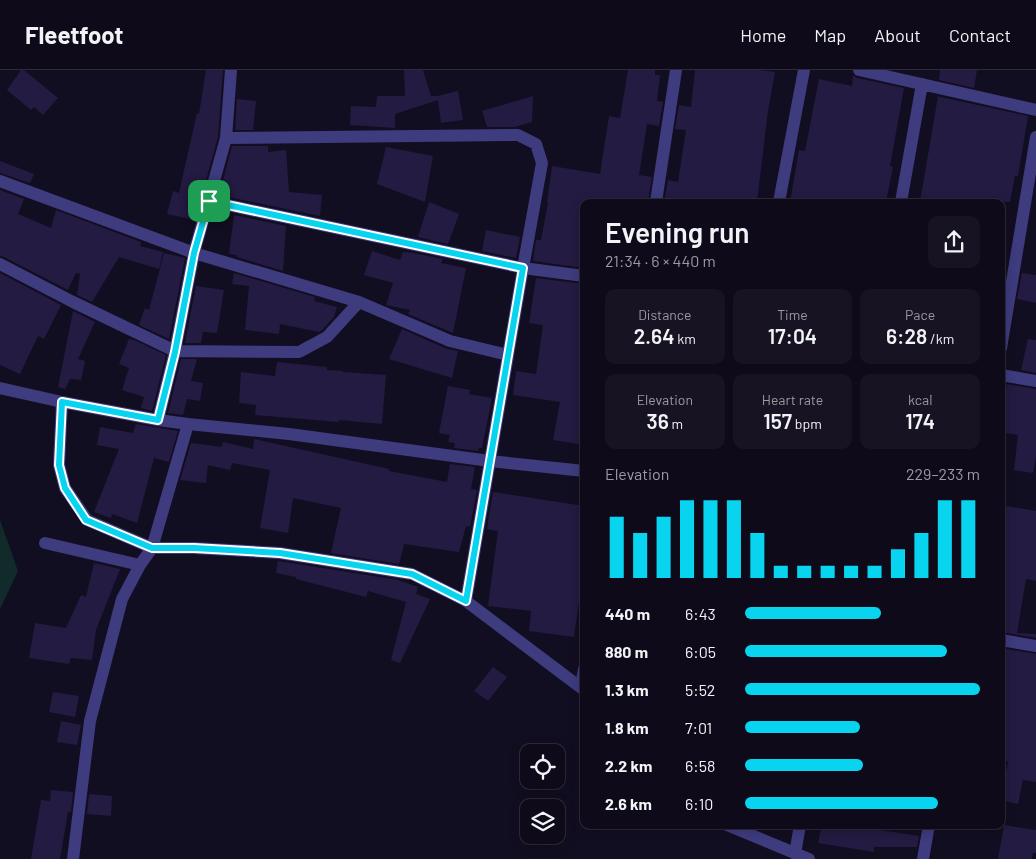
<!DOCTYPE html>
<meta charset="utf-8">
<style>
:root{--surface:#0e0a19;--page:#171322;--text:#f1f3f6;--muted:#9b9aa2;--line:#2e2b38;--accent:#08d4f0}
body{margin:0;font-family:Barlow,sans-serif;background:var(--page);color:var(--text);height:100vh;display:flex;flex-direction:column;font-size:19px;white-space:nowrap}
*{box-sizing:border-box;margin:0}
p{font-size:16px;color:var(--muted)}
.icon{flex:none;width:28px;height:28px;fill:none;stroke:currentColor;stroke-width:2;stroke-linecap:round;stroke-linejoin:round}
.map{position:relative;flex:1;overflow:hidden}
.drawer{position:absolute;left:580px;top:129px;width:425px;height:630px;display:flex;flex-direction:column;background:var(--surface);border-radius:10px;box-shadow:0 2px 12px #0003,0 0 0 1px var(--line)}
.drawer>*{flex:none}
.buttons{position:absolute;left:520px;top:674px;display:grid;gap:10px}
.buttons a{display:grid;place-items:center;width:45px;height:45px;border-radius:10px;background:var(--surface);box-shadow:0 2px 12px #0003,0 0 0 1px var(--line);font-size:25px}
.pin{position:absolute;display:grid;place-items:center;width:42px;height:42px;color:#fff;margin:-21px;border-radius:10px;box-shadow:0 2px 8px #0006}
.round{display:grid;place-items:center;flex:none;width:52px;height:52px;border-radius:10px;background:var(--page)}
.head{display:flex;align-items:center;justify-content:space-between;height:85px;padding:0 25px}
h1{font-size:28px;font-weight:600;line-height:38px}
.metrics{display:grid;grid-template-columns:repeat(3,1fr);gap:8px;height:85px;padding:5px 25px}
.metrics div{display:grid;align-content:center;border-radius:10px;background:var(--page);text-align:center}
.metrics b{font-size:21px;font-weight:600}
.metrics small{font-size:14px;font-weight:400}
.metrics p{font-size:14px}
.chart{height:140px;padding:10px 25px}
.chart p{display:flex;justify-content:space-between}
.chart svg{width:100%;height:90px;margin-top:5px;stroke:var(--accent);stroke-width:6}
ul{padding:0 25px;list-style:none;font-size:16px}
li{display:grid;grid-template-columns:80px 60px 1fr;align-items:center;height:38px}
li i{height:12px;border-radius:6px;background:var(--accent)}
header{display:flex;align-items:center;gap:30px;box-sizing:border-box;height:70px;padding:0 25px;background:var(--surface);border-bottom:1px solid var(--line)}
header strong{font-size:24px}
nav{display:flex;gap:28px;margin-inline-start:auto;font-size:18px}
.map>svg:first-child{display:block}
.green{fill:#112a2a}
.building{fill:#231b41}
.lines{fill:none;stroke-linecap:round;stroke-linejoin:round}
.minor{stroke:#3e3b7e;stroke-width:12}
.route-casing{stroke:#fff;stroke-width:10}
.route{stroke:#08d4f0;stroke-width:6}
</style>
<header>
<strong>Fleetfoot</strong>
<nav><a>Home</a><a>Map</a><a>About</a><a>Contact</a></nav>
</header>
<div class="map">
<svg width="1036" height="789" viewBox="0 0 1036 789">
<rect width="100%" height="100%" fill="#120e21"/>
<path class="green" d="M0 450 18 501 0 539Z"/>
<path class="building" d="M21 0H24L58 28 43 45 34 37 31 40 7 20Z
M206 0H223L218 67 195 150 167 144 173 121 179 123 197 43 199 44Z
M404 0H423L431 26H437L458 21 463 50 441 53 438 30 395 44V58L350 55 351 36 376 37 377 26H405Z
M628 0H655V5H660L657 31 663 32 659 56 647 54 639 105 652 107 648 132H584V198L533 191 536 170H541L548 133 547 132 552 96 600 104 609 46 620 48Z
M695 0H759L775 2 768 41 757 132H664L668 110 678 112 686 60 675 59 679 35 691 37Z
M940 0H977L974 18 939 10Z
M853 5 857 8 904 18 890 96 893 97 886 132H790L799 80 805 81 819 9 852 16Z
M533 26 532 52 515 57H487L482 41Z
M936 26 1028 46 1018 106H1015L1010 132H920L938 26Z
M237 29 256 31 253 60H235Z
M232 76H268V82L286 80 289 122 322 125 320 146 219 125Z
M386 77 433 86 425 132 377 114Z
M0 91 34 104 30 113 0 103Z
M0 120 24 129 18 144 51 158 56 140 141 172 140 176 163 182 159 199 119 187 92 232 77 225 80 204 76 203 68 220 4 187 0 186Z
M429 132 459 144 448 174 418 167Z
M234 145 286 156 283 201 237 187V185L229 184Z
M486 160 520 167 516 188 482 181Z
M372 181 400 190 403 182 413 183 443 189 441 193 466 198 453 263 408 244 410 240 386 235 393 213 364 205Z
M164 183 185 188 169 269 139 255 145 238 149 240Z
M0 203 61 235 44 269 38 266 20 304 0 295Z
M234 203 315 227 314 231 337 237 334 247 322 260 319 262 280 254 279 264 245 260 249 216 232 214Z
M1022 203 1036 205V233L1017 229Z
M536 208 584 214V375L553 370 560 332 513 325 516 301 536 304 543 255 529 253Z
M196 216 224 220 217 263 203 262 201 273H185Z
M73 241 95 252 78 289 85 291 81 310 70 309 65 319 58 317Z
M402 259 447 279 458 281 452 308 389 289Z
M129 269 134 270 166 285 152 341 141 338 144 327 122 320 129 298 119 294Z
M1028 269 1036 270V303L1021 300Z
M181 289H197L191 311 203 313 200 331 187 329 183 345 168 343Z
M277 292 327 297V300L343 301V302L386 305 382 354 339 350 338 352 255 345 256 335 239 333 241 302 275 306Z
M1007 314 1036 319V387L1033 403 1014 400 1018 365 1001 362V350Z
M448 316 470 320 469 324 492 328 482 378H479L478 381 454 378 455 373 448 372 450 365 439 363Z
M136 354 178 361 169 392 154 388 137 453 112 444 111 448 94 442 119 379 97 375 100 357 133 363Z
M254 369 389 399V401L447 412 450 394 475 397 471 419 477 420 470 457 466 456 459 482 404 474 399 494 331 483 341 438 293 428 288 463 260 458 270 400 232 393 230 400 208 395 206 413 180 410 191 373 222 377 223 372 253 379Z
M493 422 584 436V495L574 567 529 561 531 541 488 536 498 461 487 459Z
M1001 435 1036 441V511L1026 509 1017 563 1036 564V568L1001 562Z
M278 491 398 510 418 517 416 524 430 529 400 593 391 590 406 532 368 521 366 527 296 509V507L276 503Z
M94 493 120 499 96 560 92 590 71 588 69 594 29 588 35 553 66 558 81 525 86 527Z
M1001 578 1036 584V712L1023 710 1018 734 1001 730 1008 691 1001 690Z
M493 597 507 607 488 631 474 621Z
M53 622 79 626 75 647 49 642Z
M61 651 81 655 77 675 57 672Z
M51 720 73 722 71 742H68L60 789H31L41 730 50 731Z
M89 724 112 726 111 746 87 744Z
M822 755H847L919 766 917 777H874V782L818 773Z
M1004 755 1036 760V783H1033L1032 789H998Z"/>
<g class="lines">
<path class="minor" d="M859 0 1036 40
M226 68 518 65 536 74 542 93 523 198 466 531
M0 111 194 183 359 232 450 271 508 285
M209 131 523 198 584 206
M656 132 676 0
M779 132 804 0
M901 132 922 14
M0 194 73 232 175 281 299 282 327 267 359 232
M1001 278 1036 67
M1001 305 1036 311
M0 318 62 332 158 350 188 354 289 364 490 391 584 401
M62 332 59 395 65 418 87 450 152 478H194L280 483 412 504 466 531 584 620
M158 350 175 281 194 183 226 68 231 0
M45 473 140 495
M1001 570 1036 576
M581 616 584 599
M727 755 809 789
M795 784 800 755
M73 789 90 651 122 529 140 495 152 478 188 354
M923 789 929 755"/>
</g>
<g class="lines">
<defs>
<path id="route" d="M209 131 523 198 466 531 412 504 280 483 194 478H152L86 450 65 418 59 395 62 332 158 350 175 282 194 183Z"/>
</defs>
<use href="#route" class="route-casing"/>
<use href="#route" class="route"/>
</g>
</svg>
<div class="buttons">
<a><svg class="icon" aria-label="locate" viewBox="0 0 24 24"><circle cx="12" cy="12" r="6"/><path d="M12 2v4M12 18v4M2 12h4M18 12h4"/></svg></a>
<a><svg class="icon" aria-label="layers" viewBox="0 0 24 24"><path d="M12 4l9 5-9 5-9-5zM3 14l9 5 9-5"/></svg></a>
</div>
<div class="pin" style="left:209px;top:131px;background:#1e9e55"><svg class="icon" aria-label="arrive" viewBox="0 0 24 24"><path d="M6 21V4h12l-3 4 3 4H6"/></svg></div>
<section class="drawer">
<div class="head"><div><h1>Evening run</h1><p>21:34 · 6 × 440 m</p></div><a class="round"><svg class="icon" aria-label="share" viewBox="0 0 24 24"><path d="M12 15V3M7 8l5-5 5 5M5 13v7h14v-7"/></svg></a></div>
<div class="metrics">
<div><p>Distance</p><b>2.64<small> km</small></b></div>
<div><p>Time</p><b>17:04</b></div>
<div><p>Pace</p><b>6:28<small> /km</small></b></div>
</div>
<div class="metrics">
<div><p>Elevation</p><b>36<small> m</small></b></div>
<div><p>Heart rate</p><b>157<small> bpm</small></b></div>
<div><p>kcal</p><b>174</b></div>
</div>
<div class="chart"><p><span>Elevation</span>229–233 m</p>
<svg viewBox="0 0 160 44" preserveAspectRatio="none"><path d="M5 44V14M15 44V22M25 44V14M35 44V6M45 44V6M55 44V6M65 44V22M75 44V38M85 44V38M95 44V38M105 44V38M115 44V38M125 44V30M135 44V22M145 44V6M155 44V6"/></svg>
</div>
<ul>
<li><b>440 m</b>6:43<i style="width:58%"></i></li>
<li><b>880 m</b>6:05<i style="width:86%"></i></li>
<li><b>1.3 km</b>5:52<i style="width:100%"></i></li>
<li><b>1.8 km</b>7:01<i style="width:49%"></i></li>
<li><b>2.2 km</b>6:58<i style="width:50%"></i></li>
<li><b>2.6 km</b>6:10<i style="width:82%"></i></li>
</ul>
</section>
</div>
